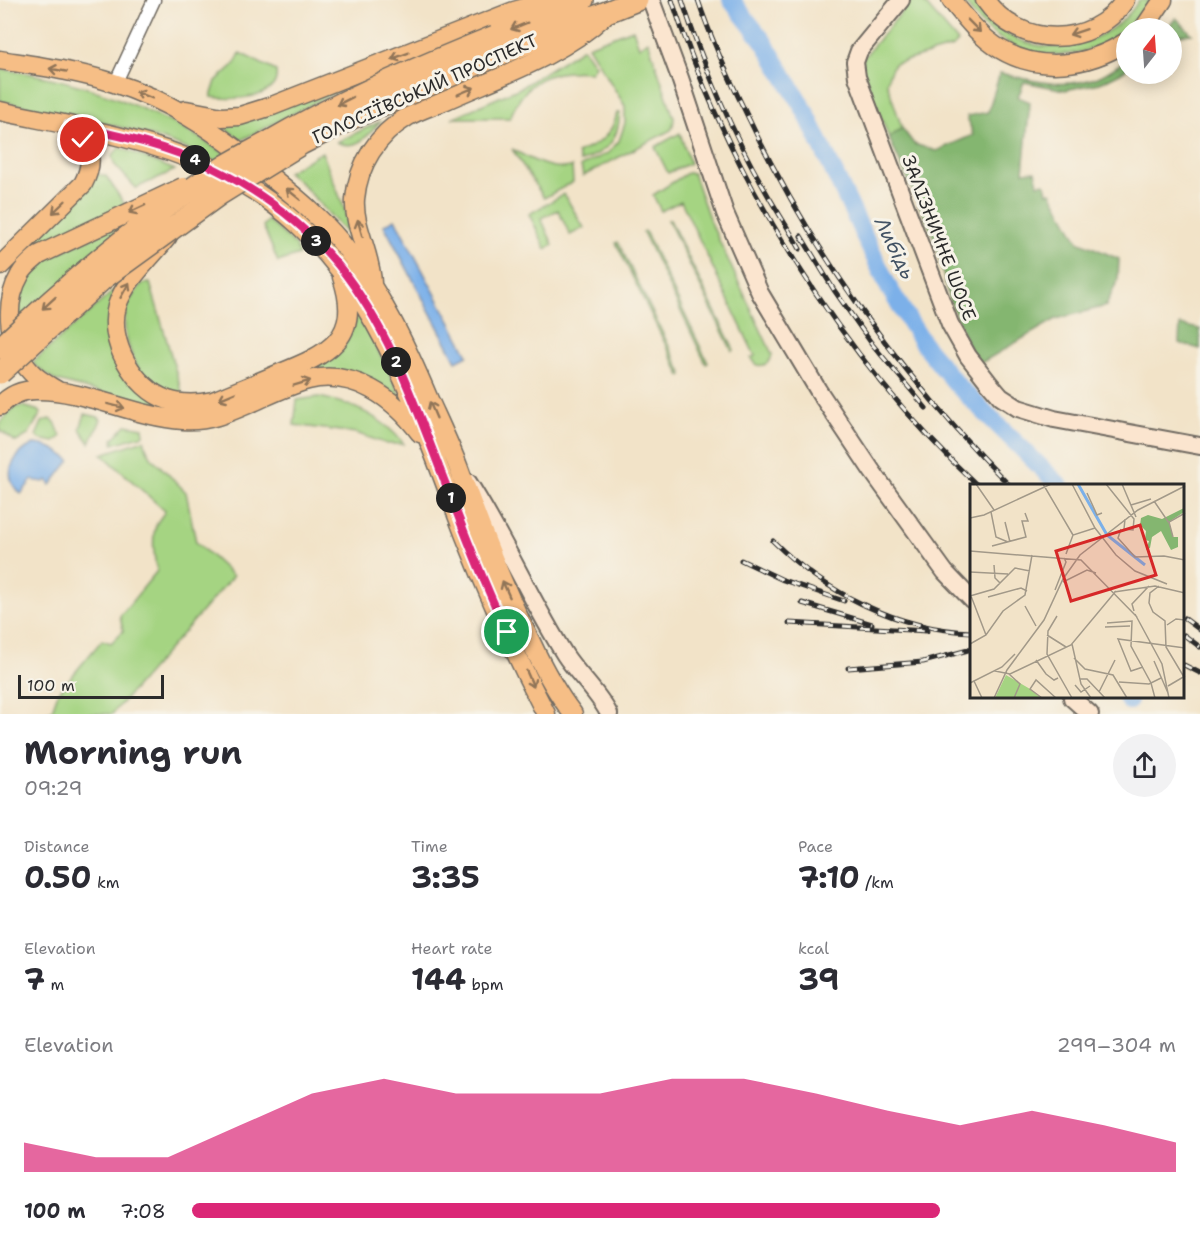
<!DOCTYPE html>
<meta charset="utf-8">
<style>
:root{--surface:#fff;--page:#f2f2f3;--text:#2b2b33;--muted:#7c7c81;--accent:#db2777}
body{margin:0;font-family:"Shantell Sans",sans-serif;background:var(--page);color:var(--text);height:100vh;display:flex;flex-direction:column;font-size:22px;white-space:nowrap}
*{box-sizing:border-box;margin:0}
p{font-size:20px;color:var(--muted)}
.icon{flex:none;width:33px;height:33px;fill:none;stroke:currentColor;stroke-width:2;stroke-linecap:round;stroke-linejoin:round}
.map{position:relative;height:714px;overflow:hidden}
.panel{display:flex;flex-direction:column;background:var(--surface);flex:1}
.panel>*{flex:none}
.needle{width:39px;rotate:17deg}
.tools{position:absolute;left:1116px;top:18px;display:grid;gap:12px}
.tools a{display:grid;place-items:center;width:66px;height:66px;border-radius:50%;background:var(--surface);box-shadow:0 3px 15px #0003;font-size:30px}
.scale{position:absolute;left:18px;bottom:15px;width:146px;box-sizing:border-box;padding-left:6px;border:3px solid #2b2b2b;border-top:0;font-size:16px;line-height:21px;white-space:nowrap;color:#2b2b2b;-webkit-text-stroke:4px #f7f3e8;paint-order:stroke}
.pin{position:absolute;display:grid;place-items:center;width:51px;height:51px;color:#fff;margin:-26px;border:3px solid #fff;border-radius:50%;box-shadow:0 2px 6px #0007}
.km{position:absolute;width:30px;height:30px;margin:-15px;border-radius:50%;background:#222;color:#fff;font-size:16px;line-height:30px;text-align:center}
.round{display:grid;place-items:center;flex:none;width:63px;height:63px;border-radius:32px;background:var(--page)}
.head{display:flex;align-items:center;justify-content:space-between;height:102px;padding:0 24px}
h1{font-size:33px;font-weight:700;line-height:45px}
.figures{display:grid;grid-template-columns:repeat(3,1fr);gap:9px;height:102px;padding:6px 24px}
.figures div{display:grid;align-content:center}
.figures b{font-size:30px;font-weight:700}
.figures small{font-size:16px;font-weight:400}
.figures p{font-size:16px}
.chart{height:168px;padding:12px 24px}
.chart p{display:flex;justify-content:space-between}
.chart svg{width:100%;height:108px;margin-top:6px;fill:var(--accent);opacity:.7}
ul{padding:0 24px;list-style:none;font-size:20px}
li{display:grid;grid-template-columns:96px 72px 1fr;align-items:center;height:45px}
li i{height:15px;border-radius:8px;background:var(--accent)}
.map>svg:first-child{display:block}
.green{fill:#a5d482;stroke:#688056;stroke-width:1.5}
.forest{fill:#84b670;stroke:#58704e;stroke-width:1.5}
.water{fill:#7bb0e9;stroke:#536e8a;stroke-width:1.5}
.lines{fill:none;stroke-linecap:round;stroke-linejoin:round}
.river{stroke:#7bb0e9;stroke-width:18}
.street-casing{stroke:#716b62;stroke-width:15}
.secondary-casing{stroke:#716b62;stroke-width:20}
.primary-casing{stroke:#716b62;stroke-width:21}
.highway-casing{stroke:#716b62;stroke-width:24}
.street{stroke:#fff;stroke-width:12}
.secondary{stroke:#fbe5cf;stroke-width:16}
.primary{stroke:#f6be86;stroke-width:18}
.highway{stroke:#f6be86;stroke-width:21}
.rail-casing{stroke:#2b2b2b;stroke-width:5}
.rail{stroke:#f7f3e8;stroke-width:3;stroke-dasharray:9;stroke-linecap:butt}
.primary-bridge-casing{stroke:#716b62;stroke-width:21;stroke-linecap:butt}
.highway-bridge-casing{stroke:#716b62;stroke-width:24;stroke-linecap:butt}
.primary-bridge{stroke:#f6be86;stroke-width:18}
.highway-bridge{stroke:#f6be86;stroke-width:21}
.oneway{stroke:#907458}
.route-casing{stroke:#fff;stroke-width:12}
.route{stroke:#db2777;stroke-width:8}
.labels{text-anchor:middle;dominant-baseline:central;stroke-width:6;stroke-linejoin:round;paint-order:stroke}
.street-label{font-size:18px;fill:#2b2b2b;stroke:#f7f3e8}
.water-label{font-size:20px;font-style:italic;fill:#435364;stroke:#f7f3e8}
.inset-river{fill:none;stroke:#7bb0e9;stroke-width:3}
.inset-road{fill:none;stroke:#a29989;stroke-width:1.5}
.view{fill:#d62828;fill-opacity:0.15;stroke:#d62828;stroke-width:3}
.inset-edge{fill:none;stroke:#2b2b2b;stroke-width:3}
</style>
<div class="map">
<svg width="1200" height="714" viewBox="0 0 1200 714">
<rect width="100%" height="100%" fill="#f7f3e8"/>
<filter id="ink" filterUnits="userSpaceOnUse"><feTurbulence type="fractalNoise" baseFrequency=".0167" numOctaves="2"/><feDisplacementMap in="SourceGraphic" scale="12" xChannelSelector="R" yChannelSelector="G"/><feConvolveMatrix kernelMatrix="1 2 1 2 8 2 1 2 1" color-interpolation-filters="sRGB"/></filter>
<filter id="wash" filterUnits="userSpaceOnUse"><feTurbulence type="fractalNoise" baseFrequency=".008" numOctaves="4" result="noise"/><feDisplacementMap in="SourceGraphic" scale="24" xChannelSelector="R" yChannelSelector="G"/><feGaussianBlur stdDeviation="1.35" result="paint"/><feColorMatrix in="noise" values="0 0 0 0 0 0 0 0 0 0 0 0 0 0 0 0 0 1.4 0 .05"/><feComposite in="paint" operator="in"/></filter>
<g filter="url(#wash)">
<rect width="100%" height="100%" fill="#f2e3c8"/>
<path class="green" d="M912 0H922L958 42 953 47 894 64 889 74 887 83 902 128 889 138 862 68 863 58Z
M963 0H972C985 19 1003 35 1025 42 1066 56 1117 37 1139 0H1150C1120 54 1051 71 998 37 983 28 973 14 963 0Z
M633 29 639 47 648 41 674 118 673 126 671 130 583 176 581 166 608 153 619 141 625 123V106L588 46Z
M583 48 595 65 591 72C550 69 526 78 510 118H452L520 88Z
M240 53 276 71C281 101 229 100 211 97L216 81 235 64Z
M0 69C82 79 160 111 229 156L216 162C152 129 70 116 0 101Z
M340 82 342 89 241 140 216 121Z
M617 113H620C618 144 606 151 580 162L577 153C598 145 612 136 617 113Z
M381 121C368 134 358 152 337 142Z
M680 133 690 163 668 173 655 147Z
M119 148 124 149 175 170 136 188 114 164 112 156Z
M512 149C530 159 550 171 572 167L573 182 544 198Z
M322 152 345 210 349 236 302 184 287 172Z
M687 173H693L710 221 772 354C771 362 765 367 757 365L751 358 755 356 681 201 661 211 653 195Z
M97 174 106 176 127 208 37 250 13 259Z
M564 194 584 228 570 235 558 210 541 218 553 245 546 249 529 214Z
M133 217 134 220 16 325C20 297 21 282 42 261Z
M268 220 295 245 299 255 278 262 263 226Z
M668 220H670L734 350 732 351Z
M645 231 708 363 706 364 643 232Z
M618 242 683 375 681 376 616 243Z
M150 283 183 396C174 393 165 391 157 386 133 373 118 329 128 304 131 297 137 291 141 284Z
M120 285 114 345 181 412 155 407 54 380 32 363Z
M357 308 403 400 384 387 301 372C332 361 354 343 357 308Z
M319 397C353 404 382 416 404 444H387L356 433 294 425 297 400Z
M23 406 39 411 41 413 28 435 16 442 0 430V422L15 407Z
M85 414 98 417 101 420 90 443 80 429Z
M49 419 55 422 61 437 54 442 39 439 36 436 42 422Z
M126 425 143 428 144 435 113 444V439Z
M144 440 147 450 152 458 186 492 196 542 233 576 112 714H45L52 710 58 693 102 640 111 643 123 631 120 616 157 571C154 558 151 536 157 523 159 519 163 515 165 511L102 454Z"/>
<path class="forest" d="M1176 18 1192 34 1177 35 1172 39V28H1167Z
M1126 60V70L1100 83 1065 90 1024 82 1018 97 1030 102 1023 172 1035 171 1038 184 1045 183 1047 193 1051 192 1078 241 1119 259 1118 279 1106 306 1056 319 981 363 969 349 948 296 935 240 889 138 902 128 914 144 936 151 973 135 967 116 988 112 1000 73C1032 81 1065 90 1098 77 1107 73 1117 66 1126 60Z
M1180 325 1200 329V349L1179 343Z"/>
<path class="water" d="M395 219 468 355 456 361 384 225Z
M34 444C50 445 58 451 70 460L51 485 47 480 44 482 32 480 21 494C0 476 13 454 34 444Z"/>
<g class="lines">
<path class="river" d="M731 0 764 42 805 111 889 288 924 345 959 387 1060 486
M1127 698 1129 701"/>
</g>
</g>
<g filter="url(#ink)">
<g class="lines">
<defs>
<path id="street" d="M115 84 154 0"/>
<path id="secondary" d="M651 0 680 78 725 213 760 293 818 390 872 471 945 572 972 600
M901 0 859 51 855 62 857 77 950 324 968 356 989 383 1001 397 1018 408 1054 419 1200 446
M468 482C504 538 530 599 565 655 578 675 598 692 609 714
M1072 698 1090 714"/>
<path id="primary" d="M951 0C965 17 980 37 1000 49 1040 73 1088 66 1126 42
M985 0C1018 48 1092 50 1125 0
M1144 28 1163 0
M0 60C38 66 77 71 114 83 167 100 211 128 254 163 284 188 315 211 340 241 380 290 406 345 430 402 440 424 450 445 458 466 480 526 502 585 531 642 543 668 556 692 573 714
M186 110 222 117 240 116 272 106 514 11 553 0
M0 111C71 126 143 137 210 167 365 236 409 391 465 536 489 597 516 656 546 714
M168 236C151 258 125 280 117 306 107 341 134 389 168 400 183 405 198 404 213 401 235 392 257 383 278 374 328 354 363 339 342 277
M39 255C32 261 24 267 20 275 3 304 8 348 31 372 38 380 48 385 58 391
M0 266 83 184C97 157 88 145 69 125
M372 283C371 254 353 226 355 199 358 165 377 135 407 117 418 110 432 106 444 101 497 77 562 56 604 16
M0 406C9 396 22 390 36 390 85 389 134 417 183 420 209 422 230 412 253 402 271 394 289 385 308 380 354 369 394 398 420 433"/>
<path id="highway" d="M495 36 583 0
M501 54 637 0"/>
</defs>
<use href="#street" class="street-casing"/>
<use href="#secondary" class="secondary-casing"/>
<use href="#primary" class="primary-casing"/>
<use href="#highway" class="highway-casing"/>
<use href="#street" class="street"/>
<use href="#secondary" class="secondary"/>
<use href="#primary" class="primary"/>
<use href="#highway" class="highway"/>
<defs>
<path id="rail" d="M672 0C729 177 842 359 978 486
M682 0C702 62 732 133 765 190 776 210 789 229 800 249
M698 0C711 39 728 76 746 113 812 252 901 376 1010 486
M801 236 834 290 872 344 926 408
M773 541C824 592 898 630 972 632
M741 560 783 580 844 601
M802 603 872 624
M1184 618 1200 630
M789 623 927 631
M1184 635 1200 647
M1184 665 1200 673
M848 668 923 662 972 649"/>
</defs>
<use href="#rail" class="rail-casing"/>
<use href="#rail" class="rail"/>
<defs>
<path id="primary-bridge" d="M39 255 183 187"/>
<path id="highway-bridge" d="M0 348C70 281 144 219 225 166 238 158 252 151 265 144 339 101 416 68 495 36
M0 373 104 278 220 194 301 144 352 118 501 54"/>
</defs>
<use href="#primary-bridge" class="primary-bridge-casing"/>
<use href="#highway-bridge" class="highway-bridge-casing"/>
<use href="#primary-bridge" class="primary-bridge"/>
<use href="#highway-bridge" class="highway-bridge"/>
</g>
<defs><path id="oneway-shaft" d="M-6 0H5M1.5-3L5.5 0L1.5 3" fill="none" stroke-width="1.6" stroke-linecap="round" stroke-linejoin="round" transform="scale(1.5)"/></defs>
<g class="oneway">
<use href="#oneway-shaft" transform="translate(519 26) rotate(158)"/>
<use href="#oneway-shaft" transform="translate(974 26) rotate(45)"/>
<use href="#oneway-shaft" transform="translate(1078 32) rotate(162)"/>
<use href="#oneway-shaft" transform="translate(400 56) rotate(159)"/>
<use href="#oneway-shaft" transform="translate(58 70) rotate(-170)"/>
<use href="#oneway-shaft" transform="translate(466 91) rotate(-23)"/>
<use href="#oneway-shaft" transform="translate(144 95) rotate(-158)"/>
<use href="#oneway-shaft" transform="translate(345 101) rotate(153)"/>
<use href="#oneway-shaft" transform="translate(293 194) rotate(-141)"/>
<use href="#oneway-shaft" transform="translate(59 207) rotate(136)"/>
<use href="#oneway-shaft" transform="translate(137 209) rotate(155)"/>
<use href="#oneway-shaft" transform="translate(360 228) rotate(-106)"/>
<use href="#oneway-shaft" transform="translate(125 290) rotate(-60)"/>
<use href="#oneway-shaft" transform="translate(49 303) rotate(138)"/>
<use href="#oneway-shaft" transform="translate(302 383) rotate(-17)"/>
<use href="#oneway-shaft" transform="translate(227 396) rotate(157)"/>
<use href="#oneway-shaft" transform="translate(116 406) rotate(14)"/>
<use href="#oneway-shaft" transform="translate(433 410) rotate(-113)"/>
<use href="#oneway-shaft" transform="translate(506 589) rotate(-114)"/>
<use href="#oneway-shaft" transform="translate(530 679) rotate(66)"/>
</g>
</g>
<g class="lines" filter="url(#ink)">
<defs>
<path id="route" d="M83 140 69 125C118 135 168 146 213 168 261 192 304 224 338 265 387 325 414 401 441 472 462 526 482 580 507 632"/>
</defs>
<use href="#route" class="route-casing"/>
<use href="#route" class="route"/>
</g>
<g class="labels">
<g class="street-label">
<text transform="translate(425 89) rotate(-24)">ГОЛОСІЇВСЬКИЙ ПРОСПЕКТ</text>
<text transform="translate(939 238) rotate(69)">ЗАЛІЗНИЧНЕ ШОСЕ</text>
</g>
<g class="water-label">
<text transform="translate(895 248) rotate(64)">Либідь</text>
</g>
</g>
<g transform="translate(970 484)">
<rect width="214" height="214" fill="#f2e3c8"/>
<path d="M36 191 60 205 71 214H25Z" fill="#a5d482"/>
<path d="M214 24V28L199 38 203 53H208V63L201 66 191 47 182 53 180 64 176 66 179 57 175 56 176 47 170 41 171 34 178 31 192 35Z" fill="#84b670"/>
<path class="inset-river" d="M108 0 137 51 175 81"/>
<path class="inset-road" d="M6 0 24 26M73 0 103 51M102 0 125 44 146 71 165 87 197 100M136 0 164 35 163 46 154 45 155 35M152 0 166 33M117 9 127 31 132 29M184 17 199 39M161 21 181 15M21 28 26 53 38 58M0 34 14 31 81 0M35 38 40 58M151 45 148 54 165 73 194 72 215 76M203 53 199 38 215 29M22 62 56 53 52 37H58L55 29M0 67 111 76 167 133M96 70 103 51 125 44M24 81 25 94 30 99M0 88 38 90M93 98 117 86 126 89M189 102 180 109 179 119 183 128 195 137 196 163 214 193M85 106 96 78 94 74M144 108 185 102 215 109M0 112 24 105 45 84 60 87M1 112 16 151M18 113 51 104 57 107M55 122 66 142M164 127 162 120 179 102M165 130 192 180 199 214M87 132 78 147 77 170 102 214M137 139 162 137 161 162 181 199 185 214M197 141 206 135 215 136M135 143 160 142M77 151 96 163M0 160 16 151 33 127 55 111 62 71M102 160 111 200 121 214M104 174 115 185 143 191 157 214M66 176 76 190 84 196 88 194M184 177 198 209M173 183 161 187 148 155 215 164M25 187 40 190 101 161 146 107M39 190 50 200 44 214M110 195H117L135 214M4 197 12 214M149 198 179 200 191 194M0 199 32 183 45 170M105 201 111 208 120 202M198 202 215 192M129 208 145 176M24 214 37 186 74 136 93 95 110 71 168 26 215 2M72 214 60 205 66 196 86 214"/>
<path class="view" d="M170 41 186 91 101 117 86 67Z"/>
<rect width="214" height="214" class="inset-edge"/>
</g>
</svg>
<div class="tools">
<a><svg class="needle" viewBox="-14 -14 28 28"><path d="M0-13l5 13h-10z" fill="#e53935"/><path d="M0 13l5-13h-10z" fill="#7c7c81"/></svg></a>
</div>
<div class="scale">100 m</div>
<div class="pin" style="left:507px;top:632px;background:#1e9e55"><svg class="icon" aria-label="arrive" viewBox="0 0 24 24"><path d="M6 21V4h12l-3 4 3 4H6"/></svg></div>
<div class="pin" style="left:83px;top:140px;background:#d93025"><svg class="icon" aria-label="check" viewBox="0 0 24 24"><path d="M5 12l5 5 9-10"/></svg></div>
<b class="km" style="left:451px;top:498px">1</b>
<b class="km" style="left:396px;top:362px">2</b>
<b class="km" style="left:316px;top:241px">3</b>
<b class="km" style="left:195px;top:160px">4</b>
</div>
<section class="panel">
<div class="head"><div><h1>Morning run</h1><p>09:29</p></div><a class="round"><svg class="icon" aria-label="share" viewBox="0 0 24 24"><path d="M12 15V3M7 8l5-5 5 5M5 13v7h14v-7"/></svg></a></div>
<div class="figures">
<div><p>Distance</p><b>0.50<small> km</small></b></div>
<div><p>Time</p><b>3:35</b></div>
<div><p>Pace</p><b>7:10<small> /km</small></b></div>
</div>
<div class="figures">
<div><p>Elevation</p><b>7<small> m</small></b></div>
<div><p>Heart rate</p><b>144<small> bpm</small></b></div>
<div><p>kcal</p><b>39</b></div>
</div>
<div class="chart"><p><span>Elevation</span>299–304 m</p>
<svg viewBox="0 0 160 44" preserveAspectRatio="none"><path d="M0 44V32L10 38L20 38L30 25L40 12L50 6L60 12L70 12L80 12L90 6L100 6L110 12L120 19L130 25L140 19L150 25L160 32V44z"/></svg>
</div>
<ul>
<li><b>100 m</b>7:08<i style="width:76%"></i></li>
</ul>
</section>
